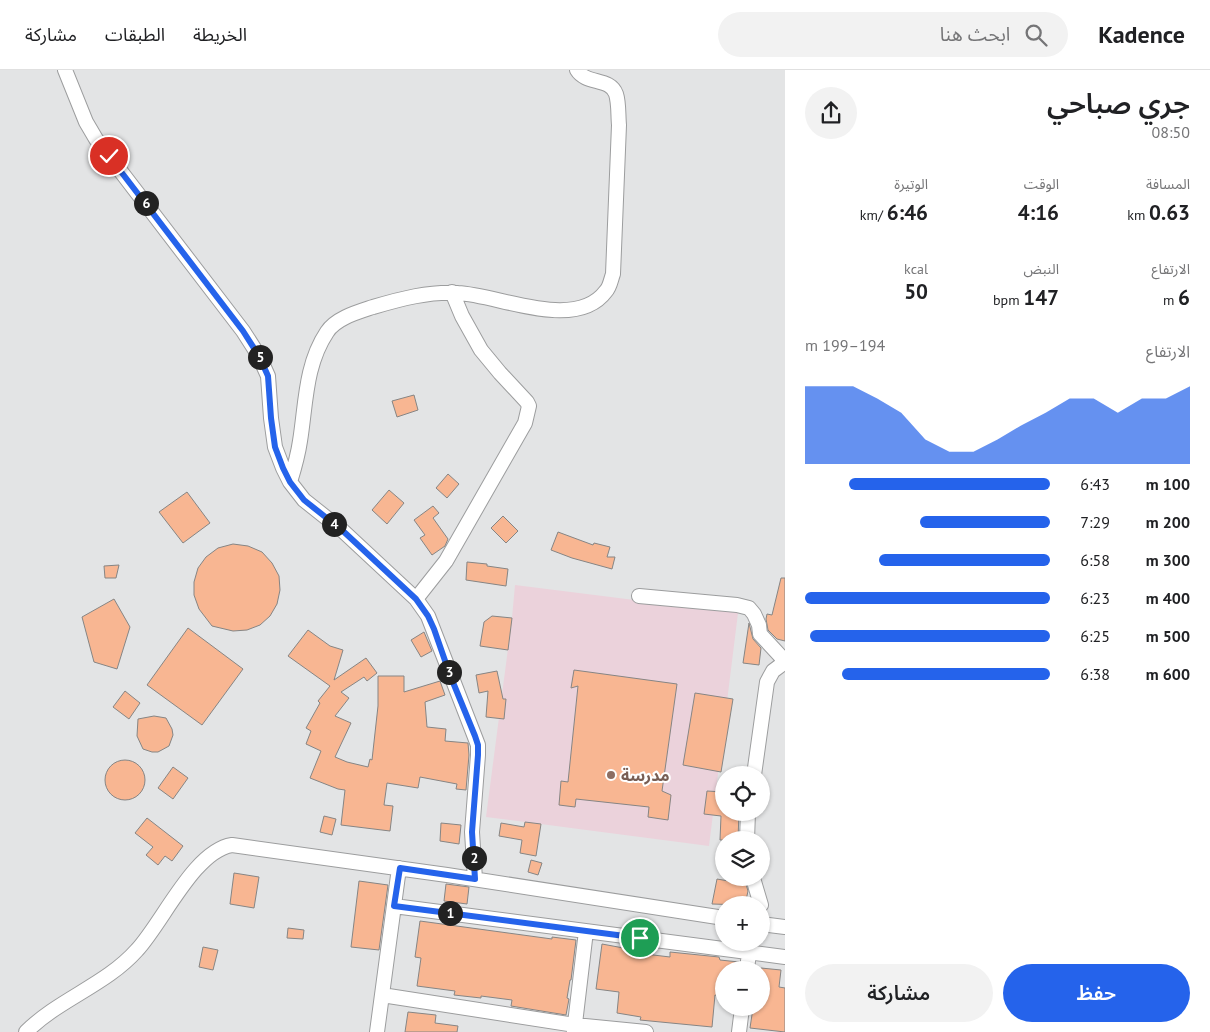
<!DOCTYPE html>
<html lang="ar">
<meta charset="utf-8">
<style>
:root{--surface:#fff;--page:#f2f2f2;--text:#202124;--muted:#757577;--line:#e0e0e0;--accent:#2563eb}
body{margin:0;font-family:"PT Sans","Noto Sans Arabic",sans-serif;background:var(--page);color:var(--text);direction:rtl;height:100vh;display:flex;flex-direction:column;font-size:19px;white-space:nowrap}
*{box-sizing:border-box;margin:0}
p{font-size:16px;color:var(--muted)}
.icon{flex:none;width:28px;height:28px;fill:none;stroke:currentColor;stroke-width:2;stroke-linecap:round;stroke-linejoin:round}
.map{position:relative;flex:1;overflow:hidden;direction:ltr}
.side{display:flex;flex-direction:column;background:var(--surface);width:425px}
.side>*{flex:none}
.tools{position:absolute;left:715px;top:696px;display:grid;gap:10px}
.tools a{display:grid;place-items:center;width:55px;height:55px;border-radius:50%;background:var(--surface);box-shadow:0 1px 4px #0004;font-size:25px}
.pin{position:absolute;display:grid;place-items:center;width:42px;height:42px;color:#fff;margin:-21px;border:2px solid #fff;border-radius:50%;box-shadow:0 1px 5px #0007}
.km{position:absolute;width:25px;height:25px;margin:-12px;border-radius:50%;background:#222;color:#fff;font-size:14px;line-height:25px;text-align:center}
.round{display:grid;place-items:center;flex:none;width:52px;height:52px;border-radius:26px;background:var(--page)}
.headline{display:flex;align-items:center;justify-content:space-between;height:85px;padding:0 20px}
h1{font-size:28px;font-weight:600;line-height:38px}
.figures{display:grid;grid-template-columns:repeat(3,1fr);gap:8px;height:85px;padding:5px 20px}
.figures div{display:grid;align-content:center}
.figures b{font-size:21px;font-weight:600}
.figures small{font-size:14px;font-weight:400}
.figures p{font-size:14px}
.chart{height:140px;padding:10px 20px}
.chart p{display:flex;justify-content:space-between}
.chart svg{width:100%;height:90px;margin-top:5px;fill:var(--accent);opacity:.7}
.cta{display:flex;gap:10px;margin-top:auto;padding:10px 20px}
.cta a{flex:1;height:58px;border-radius:30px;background:var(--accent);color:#fff;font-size:20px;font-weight:600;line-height:58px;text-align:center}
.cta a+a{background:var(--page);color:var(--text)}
ul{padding:0 20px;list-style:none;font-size:16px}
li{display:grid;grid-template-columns:80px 60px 1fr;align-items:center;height:38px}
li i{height:12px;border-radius:6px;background:var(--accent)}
header{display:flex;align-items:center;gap:30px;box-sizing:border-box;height:70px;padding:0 25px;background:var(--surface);border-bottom:1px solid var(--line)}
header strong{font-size:24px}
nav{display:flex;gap:28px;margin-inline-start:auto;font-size:18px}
.search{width:350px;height:45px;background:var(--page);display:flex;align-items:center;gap:12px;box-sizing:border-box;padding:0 18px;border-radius:28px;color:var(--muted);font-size:19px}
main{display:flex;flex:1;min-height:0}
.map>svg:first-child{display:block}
.education{fill:#ebd2db}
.building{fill:#f8b692;stroke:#868584}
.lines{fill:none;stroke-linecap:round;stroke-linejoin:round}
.minor-casing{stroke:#9c9d9e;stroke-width:16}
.minor{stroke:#fff;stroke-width:14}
.route-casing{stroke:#fff;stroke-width:10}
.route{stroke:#2563eb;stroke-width:6}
.education-dot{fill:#8d6e63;stroke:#fff;stroke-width:2}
.labels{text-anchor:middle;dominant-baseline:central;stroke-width:4;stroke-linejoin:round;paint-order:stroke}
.education-label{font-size:16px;font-weight:bold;fill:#785e54;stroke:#fff;text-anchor:start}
</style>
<header>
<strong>Kadence</strong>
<div class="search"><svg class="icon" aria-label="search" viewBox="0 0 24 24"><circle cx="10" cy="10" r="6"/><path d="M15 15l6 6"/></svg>ابحث هنا</div>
<nav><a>الخريطة</a><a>الطبقات</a><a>مشاركة</a></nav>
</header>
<main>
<section class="side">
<div class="headline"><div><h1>جري صباحي</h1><p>08:50</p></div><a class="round"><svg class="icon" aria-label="share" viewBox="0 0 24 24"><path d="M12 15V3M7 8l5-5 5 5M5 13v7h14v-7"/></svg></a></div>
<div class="figures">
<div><p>المسافة</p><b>0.63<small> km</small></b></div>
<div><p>الوقت</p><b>4:16</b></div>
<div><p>الوتيرة</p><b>6:46<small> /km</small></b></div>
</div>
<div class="figures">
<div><p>الارتفاع</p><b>6<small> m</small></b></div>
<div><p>النبض</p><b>147<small> bpm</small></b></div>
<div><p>kcal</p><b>50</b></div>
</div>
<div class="chart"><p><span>الارتفاع</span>194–199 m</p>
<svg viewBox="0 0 160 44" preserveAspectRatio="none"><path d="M0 44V6L10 6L20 6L30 12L40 19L50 32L60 38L70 38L80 32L90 25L100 19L110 12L120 12L130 19L140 12L150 12L160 6V44z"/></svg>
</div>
<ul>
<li><b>100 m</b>6:43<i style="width:82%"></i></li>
<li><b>200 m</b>7:29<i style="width:53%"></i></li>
<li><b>300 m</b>6:58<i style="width:70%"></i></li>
<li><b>400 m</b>6:23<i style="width:100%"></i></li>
<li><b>500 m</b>6:25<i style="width:98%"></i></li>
<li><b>600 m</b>6:38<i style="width:85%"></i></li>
</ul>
<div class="cta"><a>حفظ</a><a>مشاركة</a></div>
</section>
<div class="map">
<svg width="785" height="962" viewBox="0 0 785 962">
<rect width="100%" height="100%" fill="#e3e4e5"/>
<path class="education" d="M515 515 738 543 709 776 486 747 512 548Z"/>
<path class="building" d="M414 325 418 340 397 347 392 331Z
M448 404 459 414 447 428 436 418Z
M389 420 404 433 387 454 372 440Z
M187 422 210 453 183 473 159 442Z
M433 436 439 443 433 448 448 469 445 476 432 485 420 468 425 465 414 450Z
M503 446 518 461 506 473 491 458Z
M558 462 593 475 594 473 610 477 607 487H615L612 499 572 488 551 480Z
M233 474 248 476 262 482 272 493 279 506 280 520 277 534 270 546 260 555 247 560 233 561 212 556 199 539 194 525V512L198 498 206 487 218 478Z
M467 492 487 494V496L508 499 506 516 466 510Z
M119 495 116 508H105L104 496Z
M781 508H785V571L777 569 768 560 766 549 767 544 772 545Z
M114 529 130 557 117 599 94 592 82 547Z
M492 546 512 548 508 580 480 576 484 552Z
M749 553 753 569 761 578 759 595 743 593Z
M188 558 243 599 202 655 147 615Z
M308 560 330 576 343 580 334 610 366 588 377 603 367 611 364 607 341 622 349 628 335 646 351 653 335 687 347 692 368 697 370 689 372 690 378 636V606H404V622L440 611 445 625 425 632 427 657 446 659 445 671 468 673 469 685 466 720 456 719 457 714 420 707 418 718 387 713 384 735 393 736 390 761 341 755 345 720 338 719 310 708 321 681 306 674 311 661 306 658 320 633 318 631 330 616 288 586Z
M424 562 432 581 421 587 411 570Z
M574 600 677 614 662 721 671 725 668 750 648 747 649 737 576 729 575 737 559 735 561 711 568 712 578 616 571 618Z
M497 601 503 629H506L504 649 486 647 488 621 479 623 476 605Z
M125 621 140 633 129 649 113 637Z
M695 623 733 629 721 702 683 695Z
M154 646 166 648 172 659 173 665 169 676 158 682H152L143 679 137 666 138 649Z
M105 710a20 20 0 1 1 40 0a20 20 0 1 1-40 0Z
M173 697 188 708 173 729 158 718Z
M707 721 724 722V742H739L738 770H720L721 746 704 744Z
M324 746 336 749 332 765 320 762Z
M147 748 183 776 172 791 165 786 158 795 146 785 153 777 135 763Z
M525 752 541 754 536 786 520 783 522 770 499 766 501 753 524 757Z
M441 753 461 755 459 774 440 771Z
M531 790 542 793 538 805 528 802Z
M234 803 259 807 254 838 230 834Z
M717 809 746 814 748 821 745 835 712 834Z
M359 811 388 815 379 880 351 877Z
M446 814 469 817 467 834 444 831Z
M420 851 552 869V867L576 870 571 910H570L567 928 569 929 566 945 511 936 512 930 481 926V928L454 925 455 921 417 916 421 888 415 887Z
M288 858 304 860 303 869 287 868Z
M602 874 645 882V884L670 887V882L719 887 720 890 739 892 738 900H724V926L715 925 712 957 640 950 641 947 617 943 619 922 596 919Z
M203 877 218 880 213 900 199 897Z
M761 898 781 900 779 917 785 918V962L750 958 753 938H761Z
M408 942 436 945 435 953 458 956 457 962H405Z"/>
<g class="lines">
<defs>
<path id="minor" d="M65 0 86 52 96 69 243 261 259 286 268 306 271 348 275 377 283 398 290 412 304 430 343 461 416 529 428 546 478 675V685L472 762 475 809
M290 412C294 399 298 385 300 371 306 334 305 295 327 262 336 248 358 242 373 237 400 229 430 221 458 223 499 225 576 262 606 221 610 217 611 209 613 204L619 55C618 45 619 33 616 24 610 7 586 15 577 0
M639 526 737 535 749 538 754 544 759 555 760 564 785 591
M416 529 446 491 525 353 529 336 527 332 500 303 481 280 462 246 452 222
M754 705 767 612 773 601 785 592
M747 770 748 742
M753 808 761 835
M394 836 785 887
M761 854 785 857
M747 900 749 882
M382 925 575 955 646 962
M26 962C59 929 106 915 137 880 163 852 194 781 232 775L447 805 724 848
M377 962 399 798
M574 962 586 861
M739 962 742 938"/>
</defs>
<use href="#minor" class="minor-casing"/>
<use href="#minor" class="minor"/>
</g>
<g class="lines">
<defs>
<path id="route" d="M109 86 243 261 259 286 268 306 271 348 275 377 283 398 290 412 304 430 343 461 416 529 428 546 434 559 450 605 475 666 478 675V685L472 762 475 809 400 798 394 836 640 868"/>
</defs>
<use href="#route" class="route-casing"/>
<use href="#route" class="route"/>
</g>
<circle class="education-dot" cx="611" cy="705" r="5"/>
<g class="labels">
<g class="education-label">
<text x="621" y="705">مدرسة</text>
</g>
</g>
</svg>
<div class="tools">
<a><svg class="icon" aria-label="locate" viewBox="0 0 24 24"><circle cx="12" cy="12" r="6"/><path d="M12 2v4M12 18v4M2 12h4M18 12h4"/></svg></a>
<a><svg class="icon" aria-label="layers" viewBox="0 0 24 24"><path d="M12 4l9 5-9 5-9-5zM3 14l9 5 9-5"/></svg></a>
<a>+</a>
<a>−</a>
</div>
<div class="pin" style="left:640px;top:868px;background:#1e9e55"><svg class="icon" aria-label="arrive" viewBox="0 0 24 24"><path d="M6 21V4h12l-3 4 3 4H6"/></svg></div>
<div class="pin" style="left:109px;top:86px;background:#d93025"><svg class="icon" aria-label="check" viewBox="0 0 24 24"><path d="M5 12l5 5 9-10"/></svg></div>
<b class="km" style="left:450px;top:843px">1</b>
<b class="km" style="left:474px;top:788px">2</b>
<b class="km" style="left:449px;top:602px">3</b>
<b class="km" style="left:334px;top:454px">4</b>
<b class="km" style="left:260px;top:287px">5</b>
<b class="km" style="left:146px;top:133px">6</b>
</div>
</main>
